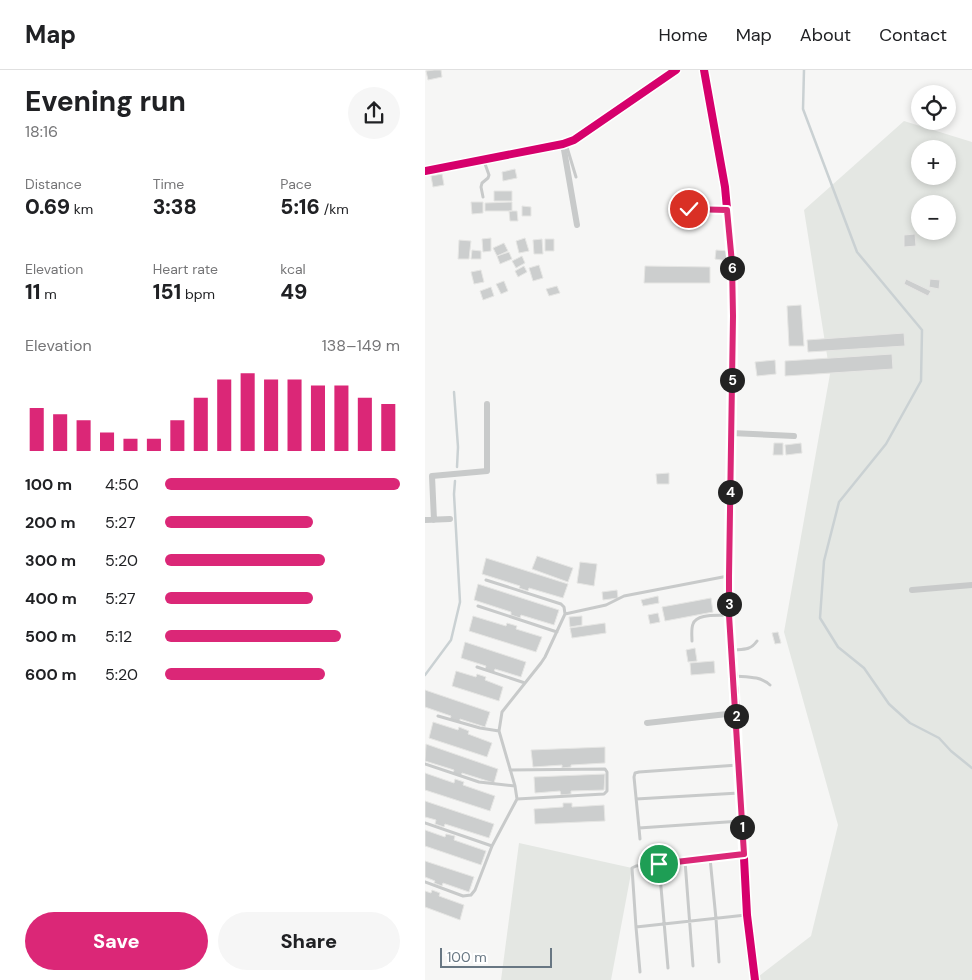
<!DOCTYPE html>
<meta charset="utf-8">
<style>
:root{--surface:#fff;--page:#f6f6f6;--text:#202124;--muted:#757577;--line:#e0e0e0;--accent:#db2777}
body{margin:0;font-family:"DM Sans",sans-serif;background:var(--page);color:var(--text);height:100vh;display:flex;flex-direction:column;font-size:19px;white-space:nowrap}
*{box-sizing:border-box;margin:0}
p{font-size:16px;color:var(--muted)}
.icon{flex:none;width:28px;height:28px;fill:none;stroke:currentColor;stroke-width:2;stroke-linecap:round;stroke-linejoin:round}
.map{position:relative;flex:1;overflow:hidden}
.drawer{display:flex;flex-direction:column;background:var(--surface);width:425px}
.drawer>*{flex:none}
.controls{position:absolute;left:486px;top:15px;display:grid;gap:10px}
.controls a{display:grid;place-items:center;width:45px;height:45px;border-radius:50%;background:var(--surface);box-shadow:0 2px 8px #0003;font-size:25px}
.scale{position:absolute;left:15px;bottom:12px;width:112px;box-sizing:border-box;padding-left:5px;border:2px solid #687783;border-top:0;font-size:14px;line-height:18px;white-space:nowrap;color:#687783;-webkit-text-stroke:4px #fff;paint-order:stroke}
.pin{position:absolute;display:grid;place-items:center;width:42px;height:42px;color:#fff;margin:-21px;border:2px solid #fff;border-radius:50%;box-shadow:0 1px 5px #0007}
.km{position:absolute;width:25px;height:25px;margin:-12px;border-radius:50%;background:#222;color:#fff;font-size:14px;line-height:25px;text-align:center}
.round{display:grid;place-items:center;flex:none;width:52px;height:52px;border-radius:26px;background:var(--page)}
.summary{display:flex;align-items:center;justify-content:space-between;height:85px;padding:0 25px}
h1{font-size:28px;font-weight:800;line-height:38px}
.figures{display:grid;grid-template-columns:repeat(3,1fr);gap:8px;height:85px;padding:5px 25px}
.figures div{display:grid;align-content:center}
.figures b{font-size:21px;font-weight:800}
.figures small{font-size:14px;font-weight:400}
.figures p{font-size:14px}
.chart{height:140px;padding:10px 25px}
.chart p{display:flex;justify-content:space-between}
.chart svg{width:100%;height:90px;margin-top:5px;stroke:var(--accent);stroke-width:6}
.primary-button{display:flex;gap:10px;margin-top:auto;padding:10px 25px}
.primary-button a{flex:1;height:58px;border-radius:30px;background:var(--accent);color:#fff;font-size:20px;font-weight:800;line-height:58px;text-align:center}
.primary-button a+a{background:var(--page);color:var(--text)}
ul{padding:0 25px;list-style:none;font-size:16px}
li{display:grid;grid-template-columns:80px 60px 1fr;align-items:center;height:38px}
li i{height:12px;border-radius:6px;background:var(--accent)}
header{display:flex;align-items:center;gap:30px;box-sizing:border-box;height:70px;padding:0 25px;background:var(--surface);border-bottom:1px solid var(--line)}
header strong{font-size:24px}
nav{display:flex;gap:28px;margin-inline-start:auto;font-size:18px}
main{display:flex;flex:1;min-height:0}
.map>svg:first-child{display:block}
.green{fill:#e4e7e3;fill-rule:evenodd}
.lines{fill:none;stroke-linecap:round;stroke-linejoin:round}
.stream{stroke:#cad1d3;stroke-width:2.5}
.building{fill:#cccece;stroke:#e6e6e4}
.service{stroke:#c8caca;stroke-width:3}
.minor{stroke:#c8caca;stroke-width:6}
.tertiary{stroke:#c8caca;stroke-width:8}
.cycleway-casing{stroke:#fff;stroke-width:11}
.cycleway{stroke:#d6006c;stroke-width:8}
.route-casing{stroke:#fff;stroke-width:10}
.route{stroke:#db2777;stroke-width:6}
</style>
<header>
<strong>Map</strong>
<nav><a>Home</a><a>Map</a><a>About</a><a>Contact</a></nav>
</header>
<main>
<section class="drawer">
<div class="summary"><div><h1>Evening run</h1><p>18:16</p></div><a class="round"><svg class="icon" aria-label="share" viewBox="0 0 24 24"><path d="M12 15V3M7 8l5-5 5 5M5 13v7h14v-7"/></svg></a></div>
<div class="figures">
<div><p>Distance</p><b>0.69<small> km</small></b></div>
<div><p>Time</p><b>3:38</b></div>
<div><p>Pace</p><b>5:16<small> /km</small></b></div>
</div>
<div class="figures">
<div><p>Elevation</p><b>11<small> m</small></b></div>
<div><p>Heart rate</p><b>151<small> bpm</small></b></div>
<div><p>kcal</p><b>49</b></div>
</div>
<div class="chart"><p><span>Elevation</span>138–149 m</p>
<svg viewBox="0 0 160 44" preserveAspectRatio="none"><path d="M5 44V23M15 44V26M25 44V29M35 44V35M45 44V38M55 44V38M65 44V29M75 44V18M85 44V9M95 44V6M105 44V9M115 44V9M125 44V12M135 44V12M145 44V18M155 44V21"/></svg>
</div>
<ul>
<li><b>100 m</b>4:50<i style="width:100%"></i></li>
<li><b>200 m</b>5:27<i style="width:63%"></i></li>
<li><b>300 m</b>5:20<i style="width:68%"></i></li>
<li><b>400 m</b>5:27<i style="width:63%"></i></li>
<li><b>500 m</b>5:12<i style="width:75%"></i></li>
<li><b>600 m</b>5:20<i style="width:68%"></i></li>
</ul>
<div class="primary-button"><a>Save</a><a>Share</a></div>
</section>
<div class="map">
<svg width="547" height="910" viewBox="0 0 547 910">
<rect width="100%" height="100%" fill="#f6f6f5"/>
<path class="green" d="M479 51 547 72V910H329L386 866 413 755 359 562 405 304 379 140ZM495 79H522V106H495ZM495 134H522V161H495Z
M94 773 207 798 186 910H76Z"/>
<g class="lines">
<path class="stream" d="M379 0 378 39 432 182 497 260 496 311 461 374 414 432 399 491 395 548 413 577 439 598 464 634 485 653 514 668 526 681 547 698
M29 322 33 377 32 397
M0 605 26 570 35 532 29 424 30 411"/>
</g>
<path class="building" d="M9 0H16L17 7 3 10 1 1Z
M90 99 92 108 78 111 77 102Z
M17 104 19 115 8 117 6 106Z
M69 121H87V131H69Z
M46 132H58V143L47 144Z
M87 132V141H60V133Z
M97 136 106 137V146H97Z
M84 141H92L93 151H85Z
M490 164 491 176 479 177V165Z
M66 168V181L58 182 57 169Z
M100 168 104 181 94 183 91 171Z
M117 169 118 184H109L108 170Z
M120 169H129V181H120Z
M34 170 46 171 44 189H33Z
M79 173 83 181 72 186 68 178Z
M47 180 56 181V189H46Z
M291 180 304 181 303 191 290 189Z
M84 182 87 189 75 194 72 186Z
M97 186 100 193 91 198 87 191Z
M114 195 118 208 108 211 104 198Z
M99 196 102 202 93 207 90 201Z
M220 196 285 197V213H219Z
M56 200 59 212 49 214 46 202Z
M481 209 506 221 503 226 479 214Z
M505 209 515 210 514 219 504 217Z
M79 211 83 221 76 224 71 214Z
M132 216 135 223 124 226 121 219Z
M66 217 69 226 58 230 55 221Z
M376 235 379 276H364L362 236Z
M479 263 480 276 383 282 382 270Z
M467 284 468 299 360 306V291Z
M350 290 351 304 332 306 330 292Z
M349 373H358V385H348Z
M376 373 377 383 361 385 360 375Z
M244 403V414H232L231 404Z
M112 486 148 498 143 512 107 499Z
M61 488 143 514 138 528 104 518 103 521 94 518 95 516 57 504Z
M155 492 172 494 169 516 152 513Z
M53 514 134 540 129 555 96 545 95 548 86 545V542L49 530Z
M192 520 193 528 178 530 177 522Z
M233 526 234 533 218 536 216 530Z
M286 528 288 542 240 551 237 537Z
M233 543 235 552 225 554 223 545Z
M48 546 81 556 82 553 92 556 91 559 117 567 111 582 44 561Z
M157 546V555L145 557 144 547Z
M180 553 181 563 147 568 145 558Z
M353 562 356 573 350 574 347 563Z
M40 572 101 592 96 607 70 599 69 602 60 599 61 596 36 588Z
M270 578 272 591 263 592 261 580Z
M289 591 290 603 266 605 265 593Z
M31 601 51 607 52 604 61 607 60 610 78 617 74 631 27 616Z
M0 620 65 642 60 657 35 649V652L25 649 26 646 0 637Z
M8 652 33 660 34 657 44 661 43 664 67 673 62 687 4 668Z
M1 674 73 699 69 713 37 703 36 706 28 703 29 700 0 691Z
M180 677V693L146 695V697L137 698V695L108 697 106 680Z
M0 703 29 713 30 709 39 712 38 715 70 726 65 741 0 720Z
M180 704 179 720 146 721V724L136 725 135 721 110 723 109 707Z
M0 731 69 754 64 768 20 754 19 757 10 754 11 750 0 747Z
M138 733H147V737L179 735 180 751 110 754 109 739 138 737Z
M0 760 20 767 21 764 30 766 29 770 61 781 56 795 0 776Z
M0 791 49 807 44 822 18 813 17 816 9 813 10 811 0 807Z
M7 820 15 823 14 826 39 835 35 850 0 837V821L6 823Z"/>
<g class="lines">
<path class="service" d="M141 74 151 107
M58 127 56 117 57 113 63 108 64 105 59 91
M265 139 301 140
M61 510 136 534 139 537 140 544
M53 536 132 562
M267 571C267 566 266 559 268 554 272 543 293 546 303 545
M307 580C318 579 325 581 332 571
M52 597 100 613
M310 606C323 607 335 606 345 615
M13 646 55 658 74 661
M0 694 54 712 90 716
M85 700 180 699 182 702V721L179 724 92 729
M211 729 314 723
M0 753 67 776
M214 758 209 707 210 703 214 702 313 695
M215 769 214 758 316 751
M285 788 291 849 294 892
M260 791 268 896
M234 794 243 898
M0 812 38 826 46 825 50 820 67 776 92 729 90 716 74 661 77 642 116 593 120 587 140 544 181 535 199 526 303 506
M211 857 207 798 211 796 317 784
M215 902 211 857 321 845"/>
<path class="minor" d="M138 74 152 155
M306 363 369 366
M0 450 25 449
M9 450 7 406 62 401V334
M487 520 547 515
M222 653 311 643"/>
<path class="tertiary" d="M279 0 300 117 307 193 308 246 304 506V545L311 643 313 695 317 750 322 845 330 910
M0 101 138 74 149 70 251 0"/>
<defs>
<path id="cycleway" d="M279 0 300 117 307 193 308 246 304 506V545L311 643 313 695 317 750 322 845 330 910
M0 101 138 74 149 70 251 0"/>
</defs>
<use href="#cycleway" class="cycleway-casing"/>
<use href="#cycleway" class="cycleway"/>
</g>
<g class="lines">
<defs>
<path id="route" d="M234 794 319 784 304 545V506L308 246 307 193 302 140 264 139"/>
</defs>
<use href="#route" class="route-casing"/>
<use href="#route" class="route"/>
</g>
</svg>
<div class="controls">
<a><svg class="icon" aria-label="locate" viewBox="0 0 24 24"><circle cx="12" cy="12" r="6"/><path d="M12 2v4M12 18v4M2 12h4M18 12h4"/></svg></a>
<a>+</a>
<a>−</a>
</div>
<div class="scale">100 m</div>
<div class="pin" style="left:234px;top:794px;background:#1e9e55"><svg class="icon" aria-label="arrive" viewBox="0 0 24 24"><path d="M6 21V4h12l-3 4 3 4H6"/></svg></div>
<div class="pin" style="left:264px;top:139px;background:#d93025"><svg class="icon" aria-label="check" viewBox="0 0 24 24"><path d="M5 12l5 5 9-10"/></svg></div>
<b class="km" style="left:317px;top:757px">1</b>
<b class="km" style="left:311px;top:646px">2</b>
<b class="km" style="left:304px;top:534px">3</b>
<b class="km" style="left:305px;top:422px">4</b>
<b class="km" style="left:307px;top:310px">5</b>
<b class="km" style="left:307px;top:198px">6</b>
</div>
</main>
